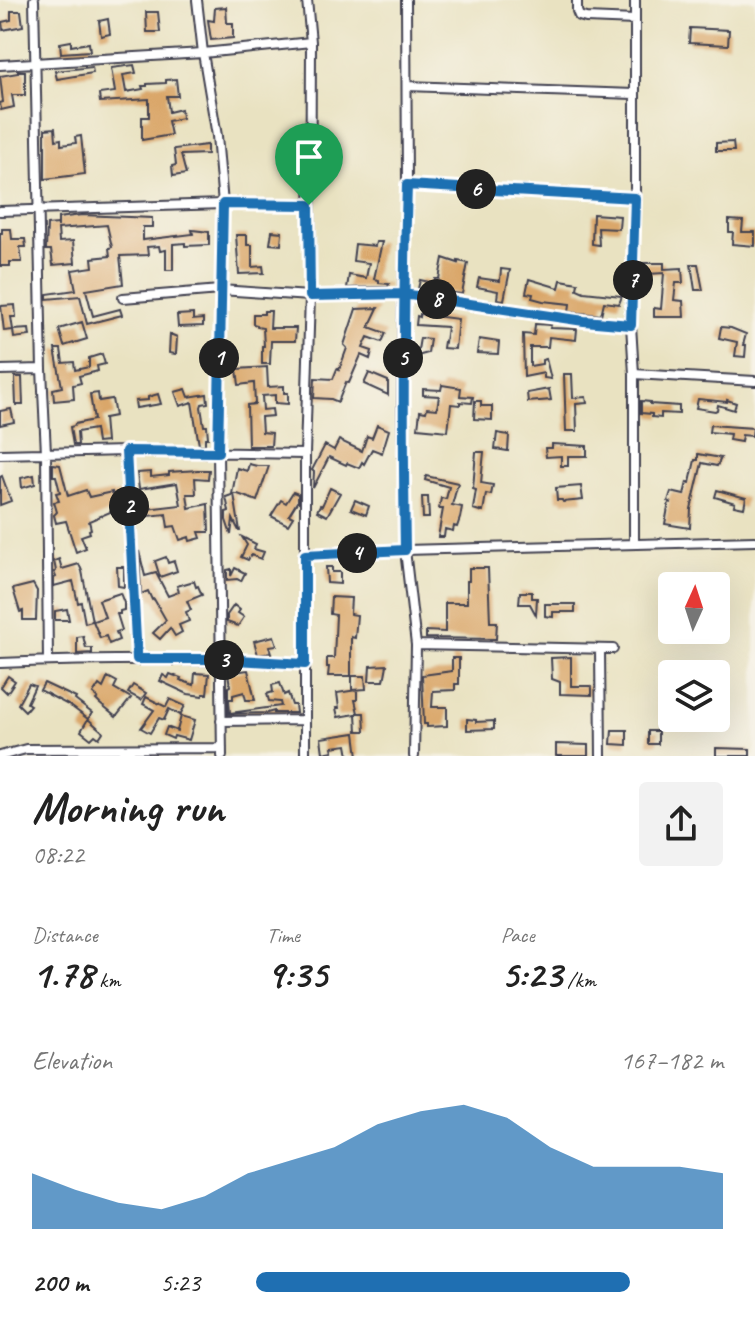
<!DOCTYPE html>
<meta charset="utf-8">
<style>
:root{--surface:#fff;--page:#f2f2f2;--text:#222;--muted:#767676;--accent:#1f6fb2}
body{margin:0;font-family:Caveat,sans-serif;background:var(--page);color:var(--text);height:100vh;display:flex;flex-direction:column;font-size:30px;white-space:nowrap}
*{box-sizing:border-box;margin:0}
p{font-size:26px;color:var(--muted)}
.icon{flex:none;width:44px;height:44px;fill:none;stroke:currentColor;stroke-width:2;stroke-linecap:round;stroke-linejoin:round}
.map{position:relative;height:756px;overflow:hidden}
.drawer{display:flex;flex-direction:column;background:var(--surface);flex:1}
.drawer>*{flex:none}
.needle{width:52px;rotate:3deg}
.fabs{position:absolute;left:658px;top:572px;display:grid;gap:16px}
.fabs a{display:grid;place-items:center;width:72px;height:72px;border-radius:8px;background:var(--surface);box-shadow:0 8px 32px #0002;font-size:40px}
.pin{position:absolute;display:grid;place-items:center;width:68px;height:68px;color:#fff;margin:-82px -34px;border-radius:50% 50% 50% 0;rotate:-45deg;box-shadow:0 0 8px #0007}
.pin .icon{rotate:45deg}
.km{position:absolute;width:40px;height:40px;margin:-20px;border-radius:50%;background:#222;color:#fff;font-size:22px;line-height:40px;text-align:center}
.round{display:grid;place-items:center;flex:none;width:84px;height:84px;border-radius:8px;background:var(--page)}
.head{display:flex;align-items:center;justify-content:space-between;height:136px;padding:0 32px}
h1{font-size:44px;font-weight:800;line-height:60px}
.figures{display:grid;grid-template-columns:repeat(3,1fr);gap:12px;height:136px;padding:8px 32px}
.figures div{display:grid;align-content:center}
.figures b{font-size:40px;font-weight:800}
.figures small{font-size:22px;font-weight:400}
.figures p{font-size:22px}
.chart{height:224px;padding:16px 32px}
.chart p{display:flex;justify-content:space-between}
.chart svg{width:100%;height:144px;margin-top:8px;fill:var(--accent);opacity:.7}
ul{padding:0 32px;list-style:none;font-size:26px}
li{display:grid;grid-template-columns:128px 96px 1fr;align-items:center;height:60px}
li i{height:20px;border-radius:10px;background:var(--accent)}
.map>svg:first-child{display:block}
.building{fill:#daa76b}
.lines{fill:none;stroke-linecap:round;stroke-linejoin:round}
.minor-casing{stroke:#403f4f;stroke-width:12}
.minor{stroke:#fff;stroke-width:8}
.route-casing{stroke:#fff;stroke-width:16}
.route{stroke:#1f6fb2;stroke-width:10}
</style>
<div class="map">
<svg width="755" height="756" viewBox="0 0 755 756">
<rect width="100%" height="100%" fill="#f7f3e8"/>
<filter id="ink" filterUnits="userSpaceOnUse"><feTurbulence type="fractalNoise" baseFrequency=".0125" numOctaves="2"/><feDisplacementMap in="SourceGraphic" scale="16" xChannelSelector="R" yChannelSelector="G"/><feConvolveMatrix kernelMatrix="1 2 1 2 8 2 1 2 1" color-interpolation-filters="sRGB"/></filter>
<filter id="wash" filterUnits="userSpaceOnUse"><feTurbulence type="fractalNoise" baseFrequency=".006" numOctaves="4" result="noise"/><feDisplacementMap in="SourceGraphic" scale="32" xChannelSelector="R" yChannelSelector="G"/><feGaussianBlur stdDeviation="1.8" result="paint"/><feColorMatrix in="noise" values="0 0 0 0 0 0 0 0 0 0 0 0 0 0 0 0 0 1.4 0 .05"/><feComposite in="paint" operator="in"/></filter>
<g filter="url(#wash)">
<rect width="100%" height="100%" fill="#e9e2c1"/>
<g id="blocks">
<path class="building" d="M226 7 227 23H233V38L211 40 208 20 214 21 215 8Z
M11 11H21L23 26 3 30 2 22 11 20Z
M146 12H158L160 32H147Z
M108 19 110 34 101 36 99 21Z
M690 28 729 30 728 45 689 43Z
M71 41V46L89 43 90 51 61 53 60 43Z
M134 65 136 73 123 75 126 92 143 89 142 86H147V84L166 83V80L176 79 178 96H167L169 112 181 109 182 118 168 121 171 135 142 140V117H149V99L100 102 99 94 115 92 111 68Z
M92 67 93 73 57 79 55 71Z
M18 71H25V95H12L14 107 1 110 0 103 3 102 0 76 18 73Z
M55 128 56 140 61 139V145L76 143 75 137 81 136 85 174 45 179V129Z
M733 142 734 151H716V143Z
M207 145V154L181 155 186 174 173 176 172 166 176 165 174 149Z
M593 214 620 216 619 229 598 228 599 245 592 244Z
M82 215 152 218V227H143V240L193 234 192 230 209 232V245L185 246V243L173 244V270H166V250L160 251 159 246 147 247 148 255 120 256 123 284 86 290 93 316 120 309 122 315 87 324 80 296 47 299V294L76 290 72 270 93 267 92 258 110 256 109 248 112 247 107 225 58 229 59 242 73 241 75 263 53 265 51 250H46L47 225 58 224V227V218Z
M729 220 743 221 742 232H755V246L732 244 733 232H729Z
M2 229H11L12 239H25L26 247H20L22 262H10V266H0V233H2Z
M272 231 282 232 281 245 270 244Z
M236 235H247V245H252V267L263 266 264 273 239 274Z
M376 242H382L374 279 379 280V283L389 284 388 287 347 288 349 275 366 278 369 263 353 261 355 244 375 246Z
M443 258 458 263V261L468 263 462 294 418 289 420 280 434 283 435 279H439Z
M640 263H664V269L682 268 683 283H676L674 300 683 301 684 317H654V308L661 309 664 273 648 274V285H639Z
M691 264H698L703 290H695Z
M501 269 510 270 504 300 497 299 498 291 477 287 479 278 500 281Z
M529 279 559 288 561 280 578 283 577 289 584 292 622 296 619 304 604 302 601 315 569 312 570 304 543 301 532 298 533 294 526 293Z
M15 305 16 317H11L13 330 4 331 1 306Z
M378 308 369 327 386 333 382 342 368 337 363 348 372 351 370 359 361 355 349 383 346 382 338 402 331 399 314 398 315 378 333 379 337 369 339 370 347 348 344 345 356 309Z
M264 311H271L270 328H296L295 341H271L270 364H262V346H264L263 328 257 327V325L253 324V314H264Z
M193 314V320L203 319V326L178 327 177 315Z
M420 314 458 319 455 349 443 348 444 341 445 342 447 327 416 325 417 316 420 317Z
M82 322 87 339 64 346 59 329Z
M535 324 551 325 550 328 577 329 576 340 549 337 548 347H530V366L542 364V360L546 359 551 379 544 378V373L524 377 523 334 534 335Z
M721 327 731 328 746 334 743 345H746L745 357 735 356 737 342 719 338Z
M29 329 30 336 14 338 13 330Z
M170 334 177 337 176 354 169 353Z
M420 338 430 339 428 353 417 356Z
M479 339 499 342 498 354 477 353Z
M55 349H61L63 363 74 362 75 370 89 367V358L102 354 105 364 97 366 98 371 79 376 81 383 73 385 74 399 54 401 53 389 62 387Z
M267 367 268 387 284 386V393H288V404L275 403V395L262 396 263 410 272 409 273 416 261 417 262 432 272 433 271 446H248L247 405 255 404 254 383 239 385 237 369Z
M369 373 388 381V395L364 384Z
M564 374H572L573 398 586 397 587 403 576 404 577 431H566Z
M15 377H22L23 405H16Z
M442 385 461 388 460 396 473 397 472 403 460 402V405L451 404 448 431 418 428 420 411 426 412 427 408 437 409 439 396 423 395V389L441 390Z
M186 389 189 397 207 394 208 403 202 404 201 407 204 426H207L208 438H205V445H199L192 402 180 406 175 392Z
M549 389 551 400 528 402 527 393Z
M98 393 99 401 112 399 115 416 104 418 106 442 97 443 95 429 77 432 78 445H73L70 427 74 426 75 424 94 420 90 394Z
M158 394 161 404 136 408 135 401 148 400V397Z
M698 399 727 402V400L736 403 734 410 718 405 717 410 715 411 696 408Z
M475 401H481V406H492V420L474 419Z
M641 401 650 402V404L679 406V414L661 413V418L652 417V414L641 413Z
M11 409 14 422 0 425V411Z
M377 425 389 430 382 453 372 449 364 464 362 462 359 468 347 463 346 465 329 457 313 488 314 472 312 470 325 445 334 450 339 440 362 451 367 436 372 438Z
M710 425 753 428 752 436 742 435 741 442 729 440 730 434 709 432Z
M497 433 509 435 508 451 495 449Z
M552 444 587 446V456H568V466H561V456L546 457 545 448H552Z
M476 452H484L481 483 493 485 491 495 486 494 483 512 473 509 476 490 473 489Z
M698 454 721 458 717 466 702 463 691 509 690 528 665 524 669 502 672 503 668 501 671 492 684 495 687 482 690 483 695 460H698Z
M53 464 60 465 68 496 86 490 89 497 112 492V494L121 493 122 500H120L122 507 89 521 91 529 89 530 90 533 81 536 86 548 76 552 66 521 56 523 54 515 57 512 54 502 59 501 56 493 60 492 56 476H53Z
M249 464 257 466H269L257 501 238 494H232L237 468 247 471Z
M198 470H209L208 479 195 478 196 494H187L189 508 208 504 209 532H199L201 538 190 541 189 537 180 540 175 526 168 527 166 514 138 517V510L181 505 177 483 139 489 137 473 151 472V477L169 475V472Z
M34 475 35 484 22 488 21 478Z
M2 476 11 501 0 505V477Z
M426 476 458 483 452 505 462 507 460 518 457 527 454 526 453 531 445 529 444 537H438L443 509H439L441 498 446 499 449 487 425 480Z
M581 486 583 500 563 502 562 500H557L556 488Z
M330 488 340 493 327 516 317 511 320 505 322 506Z
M717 490 746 498 744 508 734 506 735 503 715 497Z
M293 492 298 494V502H297L289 515 293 517 288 525 271 516 281 500 286 503Z
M234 494 240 531H239L233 519 231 535 226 520V512L229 511 226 497Z
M422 497H428L429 518H423Z
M355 500 369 506 366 515 351 509Z
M242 537 256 544 254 549 264 552 261 559 251 555 248 560 241 557 247 545Z
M139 551 145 576 156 573 168 596 179 592 177 586 194 581 196 587 198 586 202 595 187 601 191 610 186 612 189 621 179 625 182 632 175 636 170 628 160 639 153 633 166 620 154 599 152 600 148 591 141 594Z
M166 557 168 563 174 561 177 571 160 577 155 561Z
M59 559 62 569 79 564 82 571 92 621 85 623 81 602 78 603 73 581 54 586V578L56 577 54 572 56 571 54 561Z
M117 567H124V587L118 586Z
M326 567H332V572H340V584L327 583Z
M235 568 245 573 241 581 237 579 227 580V570L231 569V576Z
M469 568H488L490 622H497L496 639 426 638V631L445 632V603H467V581H469Z
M33 584 37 591 36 620H23V611L20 612 13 589Z
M520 592H532V598H537L536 615 530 604H519Z
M120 593 124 603V610L120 611V614H117L122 630 116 632 119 640 109 644 106 636 100 638 93 621 105 617 99 600Z
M331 597 351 598 350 614 357 615 355 638 351 637V676H328L329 667H327V658H334L336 615 330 614Z
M545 604H575V612H553V617L545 616Z
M234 605 240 610 238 613 244 617 238 626 227 622V615Z
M67 609 69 620H55V611Z
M83 636 86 648H92V653L77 654V637Z
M274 636 277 645 269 646 271 653 258 655 254 641Z
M571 657V686H590L592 688V695L560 694V682L552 679 551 658Z
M452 658H459V684H455V690L433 691 432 707H447V726L427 727V724H424L422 675 452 671Z
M387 665 384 681H369L370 666Z
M248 670 255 700H246L244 692 233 695V699H229L230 713 281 706 280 702 269 701 267 694 273 692 272 685 280 683 284 695 288 693 292 705H295L296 713H274V711L267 713 228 714V687L230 686 228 673Z
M195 673 209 674 207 694H203V696L188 694 160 681 163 675 168 678 170 674 181 678 180 680 194 685Z
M8 676 15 681 7 693 1 687Z
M352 676H365L366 689 352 690Z
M108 677 117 682 114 688 131 698 116 717 100 704 96 700 98 698 93 694 99 685 103 688Z
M44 683 76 698 75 700 92 713 88 719 72 707 40 690Z
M29 684 35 686 27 703 30 705 25 711 18 704Z
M133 685 146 693 141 700 128 693Z
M357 690V700H355L358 713H356H364L365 731H357L356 714 338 717 336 708H339L337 693Z
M146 697 166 707 170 699 185 706 180 715 169 709 164 720 159 718 150 733 141 728 154 710 143 704Z
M181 716 195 720 189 740 174 736 173 739 164 735 167 727 177 731Z
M88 719 103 732 99 738 95 735 91 739 81 731Z
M467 719 476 720V722L494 721V729L467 730Z
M612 730H627V745L611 744Z
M648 731H658V744H648Z
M355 733 358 756H349L347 745 332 747 333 751 323 753 321 738Z
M556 744 588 745V756H556Z
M716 748 750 749V756H716Z"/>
</g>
</g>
<g filter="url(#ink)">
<use href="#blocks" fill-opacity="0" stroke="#403f4f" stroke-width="2"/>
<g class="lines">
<defs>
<path id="minor" d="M34 0 42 369 46 453 48 661
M197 0 203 53 217 136 223 204 218 452 222 756
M406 0 407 185 403 294 402 402 405 550 416 645 414 756
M577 0V11L579 16 586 18 635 20
M0 65 203 53 311 42
M407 86 634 94
M407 185 635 198
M0 211 223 204 309 205
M123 298 220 290 310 296 403 294 584 321 631 325
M0 370 42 369
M634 374 755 381
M126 451 137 659
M0 454 126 451 305 454
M634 544V374L631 325 635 198V0
M305 555 405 550 755 541
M416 645 613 649
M600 649 601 756
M0 663C102 659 203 658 305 664
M221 721 304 720
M0 756 26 749 222 748
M305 756V454L310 296 311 42 307 0"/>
</defs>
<use href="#minor" class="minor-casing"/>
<use href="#minor" class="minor"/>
</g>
</g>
<g class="lines" filter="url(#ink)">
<defs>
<path id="route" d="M309 205 223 204 218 452 126 451 137 659H221L305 664V555L405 550C403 428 403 307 407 185L635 198 631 325 584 321 403 294 310 296 309 205"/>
</defs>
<use href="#route" class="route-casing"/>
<use href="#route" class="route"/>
</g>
</svg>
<div class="fabs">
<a><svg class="needle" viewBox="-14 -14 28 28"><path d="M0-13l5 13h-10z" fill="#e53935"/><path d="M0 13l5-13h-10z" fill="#767676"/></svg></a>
<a><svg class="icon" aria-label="layers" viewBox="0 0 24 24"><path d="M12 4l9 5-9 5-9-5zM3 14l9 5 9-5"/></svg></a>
</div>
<div class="pin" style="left:309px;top:205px;background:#1e9e55"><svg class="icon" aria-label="arrive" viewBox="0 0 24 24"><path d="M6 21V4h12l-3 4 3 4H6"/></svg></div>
<b class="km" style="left:219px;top:358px">1</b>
<b class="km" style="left:129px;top:506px">2</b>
<b class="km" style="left:224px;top:660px">3</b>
<b class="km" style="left:357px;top:553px">4</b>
<b class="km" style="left:403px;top:358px">5</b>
<b class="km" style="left:476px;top:189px">6</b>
<b class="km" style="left:633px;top:280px">7</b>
<b class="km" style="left:437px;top:299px">8</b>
</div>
<section class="drawer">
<div class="head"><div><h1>Morning run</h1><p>08:22</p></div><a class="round"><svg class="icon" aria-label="share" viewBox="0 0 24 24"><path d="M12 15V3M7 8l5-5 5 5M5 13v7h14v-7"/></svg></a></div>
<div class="figures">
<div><p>Distance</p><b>1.78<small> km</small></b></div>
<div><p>Time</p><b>9:35</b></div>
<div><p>Pace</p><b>5:23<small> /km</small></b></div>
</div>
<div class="chart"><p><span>Elevation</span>167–182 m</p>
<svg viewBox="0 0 160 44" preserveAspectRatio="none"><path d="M0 44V27L10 32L20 36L30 38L40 34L50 27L60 23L70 19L80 12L90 8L100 6L110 10L120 19L130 25L140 25L150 25L160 27V44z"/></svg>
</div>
<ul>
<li><b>200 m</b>5:23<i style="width:80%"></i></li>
</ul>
</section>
